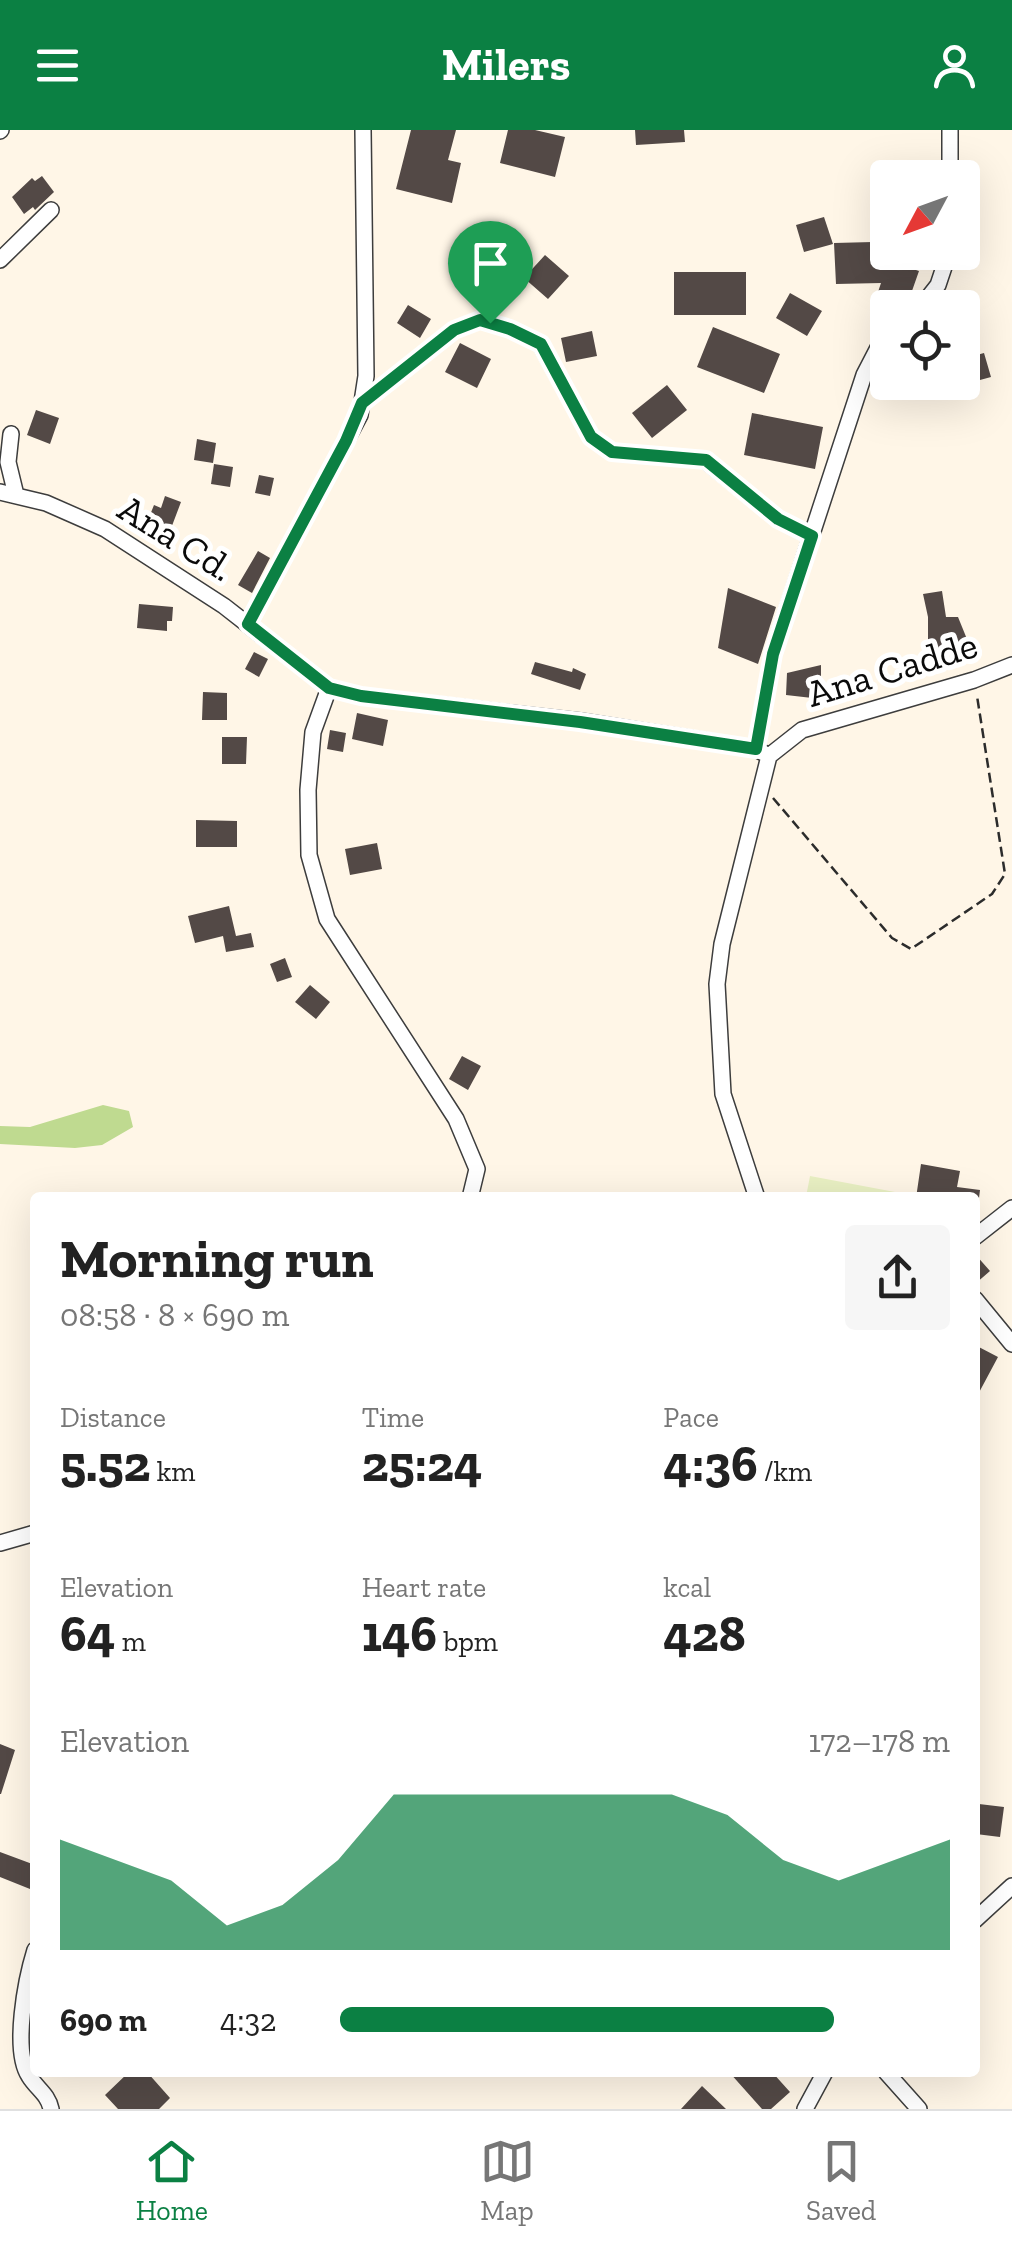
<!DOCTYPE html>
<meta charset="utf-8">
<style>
:root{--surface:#fff;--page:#f6f6f6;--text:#222;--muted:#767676;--line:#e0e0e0;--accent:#0b8043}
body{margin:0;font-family:"Zilla Slab",serif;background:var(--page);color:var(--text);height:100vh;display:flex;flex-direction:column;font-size:38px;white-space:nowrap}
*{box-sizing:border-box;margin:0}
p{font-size:32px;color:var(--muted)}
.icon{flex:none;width:55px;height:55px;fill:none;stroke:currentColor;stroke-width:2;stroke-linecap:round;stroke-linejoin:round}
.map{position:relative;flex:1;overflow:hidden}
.side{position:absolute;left:30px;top:1062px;width:950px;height:885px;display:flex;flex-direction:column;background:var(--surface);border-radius:10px;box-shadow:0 10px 40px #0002}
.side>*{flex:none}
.needle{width:65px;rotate:229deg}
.controls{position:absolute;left:870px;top:30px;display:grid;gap:20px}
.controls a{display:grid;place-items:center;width:110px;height:110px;border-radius:10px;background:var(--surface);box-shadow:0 10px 40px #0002;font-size:50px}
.pin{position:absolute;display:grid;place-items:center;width:85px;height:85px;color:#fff;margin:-102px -42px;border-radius:50% 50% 50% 0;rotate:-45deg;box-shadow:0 0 10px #0007}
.pin .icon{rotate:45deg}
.round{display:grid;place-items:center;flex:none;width:105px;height:105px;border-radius:10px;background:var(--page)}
.headline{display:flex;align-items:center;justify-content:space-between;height:170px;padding:0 30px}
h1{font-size:55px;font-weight:800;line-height:75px}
.stats{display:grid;grid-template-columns:repeat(3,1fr);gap:15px;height:170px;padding:10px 30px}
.stats div{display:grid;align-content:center}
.stats b{font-size:50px;font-weight:800}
.stats small{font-size:28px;font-weight:400}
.stats p{font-size:28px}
.chart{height:280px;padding:20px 30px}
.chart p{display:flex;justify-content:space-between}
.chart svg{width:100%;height:180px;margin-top:10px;fill:var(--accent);opacity:.7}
ul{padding:0 30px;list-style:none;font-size:32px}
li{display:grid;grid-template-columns:160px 120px 1fr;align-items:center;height:75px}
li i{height:25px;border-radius:12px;background:var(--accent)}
header{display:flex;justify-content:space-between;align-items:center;height:130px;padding:0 30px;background:var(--accent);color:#fff;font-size:45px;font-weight:800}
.tab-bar{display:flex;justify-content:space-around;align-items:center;height:140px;border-top:2px solid var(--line);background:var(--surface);font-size:28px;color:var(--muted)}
.tab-bar a{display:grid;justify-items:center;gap:5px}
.tab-bar .current{color:var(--accent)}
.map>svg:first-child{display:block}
.forest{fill:#bfda90}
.pitch{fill:#e9f0c3}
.building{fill:#534946}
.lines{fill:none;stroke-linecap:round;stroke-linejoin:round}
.minor-casing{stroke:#3d3d3d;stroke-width:18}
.path{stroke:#2c2c2c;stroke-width:2.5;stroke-dasharray:10 5;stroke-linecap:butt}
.minor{stroke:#fff;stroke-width:15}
.route-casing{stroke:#fff;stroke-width:20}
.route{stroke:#0b8043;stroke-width:12}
.labels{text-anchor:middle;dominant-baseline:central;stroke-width:10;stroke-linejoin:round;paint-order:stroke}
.street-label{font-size:38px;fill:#0a0a0a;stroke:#fff}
</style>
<header><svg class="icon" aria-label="menu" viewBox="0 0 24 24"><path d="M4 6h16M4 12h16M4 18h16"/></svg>Milers<svg class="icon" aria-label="person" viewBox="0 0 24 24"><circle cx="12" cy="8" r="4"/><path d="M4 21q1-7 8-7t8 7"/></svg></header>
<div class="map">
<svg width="1012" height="1979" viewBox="0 0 1012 1979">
<rect width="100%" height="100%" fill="#fff6e7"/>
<path class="forest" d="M103 975 129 981 133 997 102 1015 75 1018 0 1014V996L30 997Z"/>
<path class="pitch" d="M810 1046 895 1062 894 1067H806Z"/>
<path class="building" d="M411 0H456L448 30 461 33 452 73 396 59Z
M508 0H535L565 7 555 47 500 33Z
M635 0H684L685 12 636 15Z
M42 46 54 62 35 80 33 77 24 84 12 67 32 48 35 51Z
M824 87 833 114 804 122 796 95Z
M873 112 874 126 919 141 906 178H885L874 174 881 153 836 154 834 113Z
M545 125 569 146 548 169 524 148Z
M674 142H746V185H674Z
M790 163 822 181 807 206 776 188Z
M408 175 431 189 420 208 397 193Z
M713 197 780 224 764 263 697 237Z
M592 201 597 226 566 232 561 208Z
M460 213 491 229 477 258 445 242Z
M984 223 991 247 969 253 962 229Z
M667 255 687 280 652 308 632 283Z
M36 280 59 288 50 314 27 305Z
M752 283 823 297 815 339 744 325Z
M197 309 216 313 213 333 194 330Z
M214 334 233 337 230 357 211 354Z
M259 345 274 348 270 366 255 363Z
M165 366 181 372 167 409 144 400 154 375 161 378Z
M258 421 270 428 252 463 238 455Z
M728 458 776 477 758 534 718 518Z
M942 461 946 487H958L971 519 928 518V487L923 464Z
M139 474 173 477 172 491H167V501L137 498Z
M254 522 268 529 259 547 245 539Z
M535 532 572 542 573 538 586 544 580 560 531 544Z
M821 535V569L786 565 787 543Z
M203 562 227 563V590H202Z
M357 583 388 590 383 616 352 609Z
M330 600 346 603 343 622 327 619Z
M222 607H247L246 634H222Z
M196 690 237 691V717H196Z
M377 713 382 739 350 745 345 719Z
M229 776 236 806 251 803 254 817 226 822 223 806 195 813 188 786Z
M285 828 292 847 277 852 270 834Z
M310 855 330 872 316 889 295 872Z
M462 926 481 936 468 960 449 949Z
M921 1034 960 1041 957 1057 980 1060 979 1068H916Z
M975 1124 990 1141 975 1154Z
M975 1215 998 1227 975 1270Z
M0 1614 15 1620 1 1664H0Z
M979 1674 1004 1677 1000 1707 976 1704Z
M0 1722 35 1735V1761L0 1747Z
M129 1942H147L170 1968 159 1979H118L105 1965Z
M729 1942H772L790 1962 771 1979H762Z
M702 1956 726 1979H681Z"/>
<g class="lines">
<defs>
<path id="minor" d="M950 0V48
M0 1 1 0
M0 130 51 80
M920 178 938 155 949 122
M541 215 591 307 612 322 705 330 778 389 811 406
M362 273 454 200 480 190
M11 304 8 332 16 365
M0 362 46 373 105 399 224 476 329 558 361 566 580 591 756 619 769 626
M248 494 360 285 366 246 363 0
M329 558 313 602 308 660 309 725 327 789 456 989 477 1039 470 1068
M756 619 773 523 864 245 878 218 888 208
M757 1068 723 964 717 854 722 814 769 626 802 600 974 550 1012 535
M975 1107 1012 1078
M975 1169 1012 1214
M0 1413 35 1403
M975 1790 1012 1756
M35 1820C26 1849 12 1920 29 1946 37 1959 48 1964 51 1979
M886 1942 919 1979
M805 1979 825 1942"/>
</defs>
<use href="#minor" class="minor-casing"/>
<path class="path" d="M496 195 525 207
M773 668 892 808 911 819 992 764 1005 744 977 566"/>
<use href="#minor" class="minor"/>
</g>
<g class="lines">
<defs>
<path id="route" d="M480 190 510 199 541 214 591 307 612 322 706 330 778 389 812 406 773 524 756 619 580 592 361 566 329 558 248 494 346 311 362 273 454 200Z"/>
</defs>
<use href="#route" class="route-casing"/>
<use href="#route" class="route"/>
</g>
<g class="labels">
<g class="street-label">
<text transform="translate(176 408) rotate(32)">Ana Cd.</text>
<text transform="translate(892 539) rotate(-17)">Ana Cadde</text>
</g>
</g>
</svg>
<div class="controls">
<a><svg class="needle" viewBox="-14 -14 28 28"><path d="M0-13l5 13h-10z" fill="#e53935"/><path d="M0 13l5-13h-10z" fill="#767676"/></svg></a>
<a><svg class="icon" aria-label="locate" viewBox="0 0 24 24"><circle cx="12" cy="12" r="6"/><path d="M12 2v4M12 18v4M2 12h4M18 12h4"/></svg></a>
</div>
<div class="pin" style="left:490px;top:193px;background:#1e9e55"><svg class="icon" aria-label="arrive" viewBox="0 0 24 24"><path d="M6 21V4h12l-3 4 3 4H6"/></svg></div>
<section class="side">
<div class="headline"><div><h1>Morning run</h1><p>08:58 · 8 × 690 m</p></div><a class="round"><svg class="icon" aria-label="share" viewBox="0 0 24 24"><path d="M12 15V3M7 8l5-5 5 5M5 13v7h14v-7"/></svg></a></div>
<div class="stats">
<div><p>Distance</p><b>5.52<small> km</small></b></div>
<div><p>Time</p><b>25:24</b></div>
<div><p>Pace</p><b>4:36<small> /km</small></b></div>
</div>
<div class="stats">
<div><p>Elevation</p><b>64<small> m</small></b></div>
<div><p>Heart rate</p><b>146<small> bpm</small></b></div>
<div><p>kcal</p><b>428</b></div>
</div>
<div class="chart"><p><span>Elevation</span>172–178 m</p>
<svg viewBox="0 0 160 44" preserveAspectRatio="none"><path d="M0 44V17L10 22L20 27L30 38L40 33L50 22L60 6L70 6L80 6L90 6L100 6L110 6L120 11L130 22L140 27L150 22L160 17V44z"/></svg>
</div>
<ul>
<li><b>690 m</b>4:32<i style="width:81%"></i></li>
</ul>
</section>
</div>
<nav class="tab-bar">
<a class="current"><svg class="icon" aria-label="home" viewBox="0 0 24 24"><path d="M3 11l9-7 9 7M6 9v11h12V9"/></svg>Home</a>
<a><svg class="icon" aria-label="map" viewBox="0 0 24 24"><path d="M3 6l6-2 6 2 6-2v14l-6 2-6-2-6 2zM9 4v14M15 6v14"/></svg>Map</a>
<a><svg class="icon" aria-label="saved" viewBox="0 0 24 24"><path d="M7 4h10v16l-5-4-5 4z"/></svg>Saved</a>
</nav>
